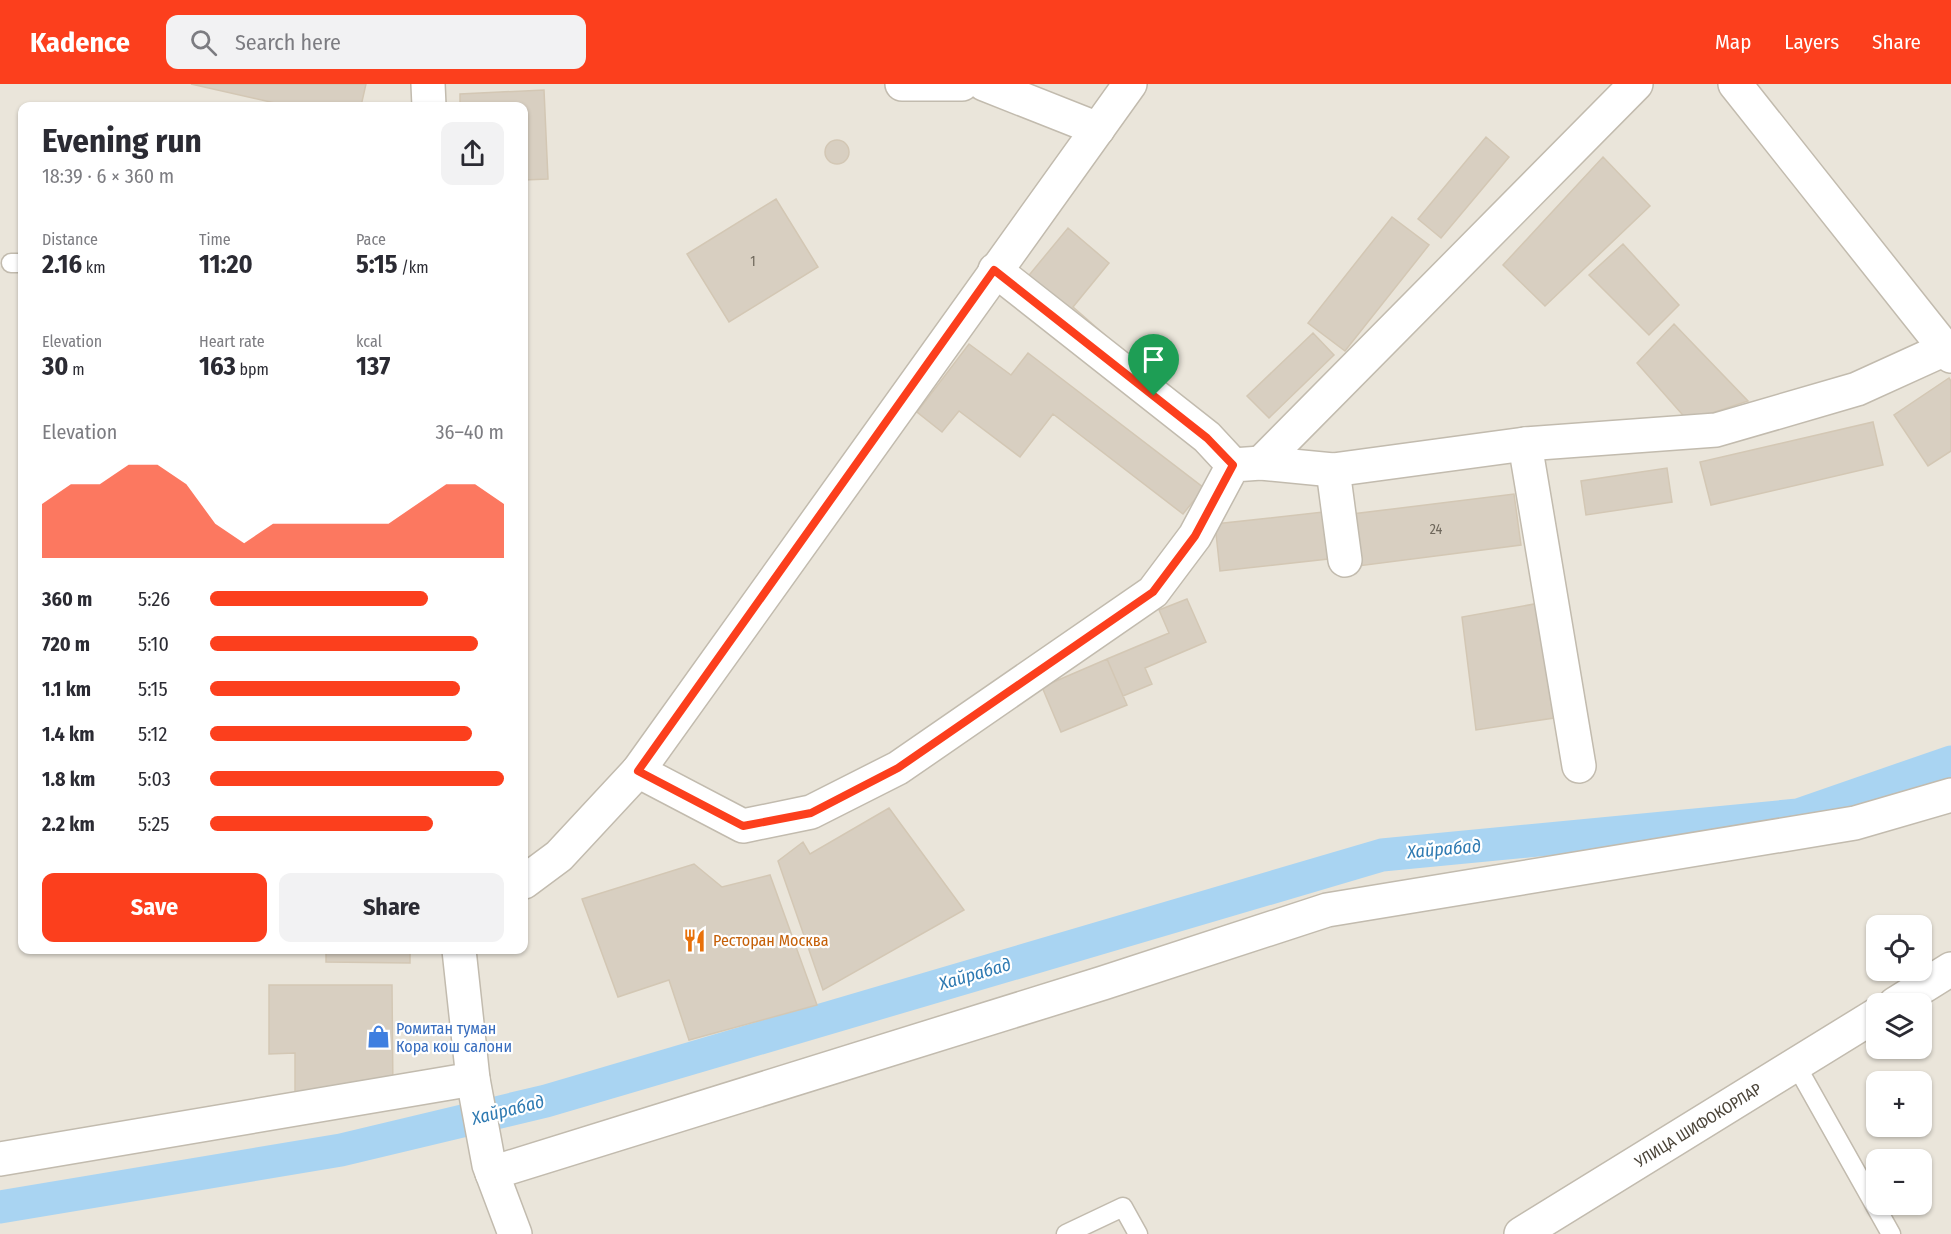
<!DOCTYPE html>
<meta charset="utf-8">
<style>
:root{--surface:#fff;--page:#f2f2f3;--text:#2b2b33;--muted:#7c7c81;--accent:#fc3f1d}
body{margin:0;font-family:"Fira Sans Condensed",sans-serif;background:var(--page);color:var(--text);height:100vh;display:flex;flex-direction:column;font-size:22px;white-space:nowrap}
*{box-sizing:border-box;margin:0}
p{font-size:20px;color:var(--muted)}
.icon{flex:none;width:33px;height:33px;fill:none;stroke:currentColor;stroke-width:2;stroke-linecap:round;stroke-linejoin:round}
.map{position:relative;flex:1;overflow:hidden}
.panel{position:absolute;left:18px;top:18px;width:510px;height:852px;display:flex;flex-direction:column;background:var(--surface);border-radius:12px;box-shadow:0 2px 4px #0004}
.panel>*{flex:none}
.controls{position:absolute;left:1866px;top:831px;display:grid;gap:12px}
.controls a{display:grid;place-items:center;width:66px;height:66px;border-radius:12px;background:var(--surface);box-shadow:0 2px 4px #0004;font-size:30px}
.pin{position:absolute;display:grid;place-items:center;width:51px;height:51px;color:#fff;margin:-62px -26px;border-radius:50% 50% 50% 0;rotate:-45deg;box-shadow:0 0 6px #0007}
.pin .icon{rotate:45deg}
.round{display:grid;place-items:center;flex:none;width:63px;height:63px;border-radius:12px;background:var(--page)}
.head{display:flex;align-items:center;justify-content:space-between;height:102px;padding:0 24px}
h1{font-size:33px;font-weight:700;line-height:45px}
.figures{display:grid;grid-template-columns:repeat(3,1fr);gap:9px;height:102px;padding:6px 24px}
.figures div{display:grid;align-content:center}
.figures b{font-size:26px;font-weight:700}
.figures small{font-size:16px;font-weight:400}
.figures p{font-size:16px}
.chart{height:168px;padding:12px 24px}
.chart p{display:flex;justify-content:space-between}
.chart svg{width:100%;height:108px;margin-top:6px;fill:var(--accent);opacity:.7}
.button{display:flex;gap:12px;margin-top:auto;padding:12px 24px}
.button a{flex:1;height:69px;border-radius:12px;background:var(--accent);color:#fff;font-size:24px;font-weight:700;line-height:69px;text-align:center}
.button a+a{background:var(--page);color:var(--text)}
ul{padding:0 24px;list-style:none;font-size:20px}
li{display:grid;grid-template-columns:96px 72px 1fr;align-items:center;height:45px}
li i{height:15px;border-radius:8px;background:var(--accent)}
header{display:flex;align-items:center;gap:36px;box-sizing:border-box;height:84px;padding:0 30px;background:var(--accent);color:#fff}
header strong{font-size:28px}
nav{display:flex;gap:33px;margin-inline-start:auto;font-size:21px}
.search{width:420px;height:54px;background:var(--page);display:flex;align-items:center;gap:15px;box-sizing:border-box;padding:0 21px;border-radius:12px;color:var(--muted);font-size:22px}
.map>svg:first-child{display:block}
.residential{fill:#eae5da;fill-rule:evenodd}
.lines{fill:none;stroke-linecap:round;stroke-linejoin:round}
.canal{stroke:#a9d4f2;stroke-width:33}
.building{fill:#d8cfc1;stroke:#d3c7b4;stroke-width:1.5}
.service-casing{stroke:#c2bbae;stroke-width:21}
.minor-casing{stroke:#c2bbae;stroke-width:36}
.tertiary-casing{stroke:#c2bbae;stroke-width:36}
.service{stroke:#fff;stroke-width:18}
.minor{stroke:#fff;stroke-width:33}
.tertiary{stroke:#fff;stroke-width:33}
.route-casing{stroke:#fff;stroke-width:12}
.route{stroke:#fc3f1d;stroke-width:8}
.labels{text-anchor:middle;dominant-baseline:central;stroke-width:4.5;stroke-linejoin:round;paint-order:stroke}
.number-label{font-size:14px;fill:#6e675b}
.food-label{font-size:16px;fill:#c56008;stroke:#fff;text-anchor:start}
.shop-label{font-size:16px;fill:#366cbe;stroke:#fff;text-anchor:start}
.street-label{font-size:16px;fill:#4b4439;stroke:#fff}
.water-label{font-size:18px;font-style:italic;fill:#2e7ab2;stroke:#fff}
</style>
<header>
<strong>Kadence</strong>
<div class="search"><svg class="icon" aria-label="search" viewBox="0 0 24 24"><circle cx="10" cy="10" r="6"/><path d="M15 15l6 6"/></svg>Search here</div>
<nav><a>Map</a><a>Layers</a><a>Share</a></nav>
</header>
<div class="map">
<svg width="1951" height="1150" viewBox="0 0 1951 1150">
<rect width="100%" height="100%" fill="#f6f3ec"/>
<path class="residential" d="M0 0H1951V1150H0ZM22 22H524V866H22ZM1876 842H1922V886H1876ZM1876 920H1922V964H1876ZM1876 998H1922V1042H1876ZM1876 1076H1922V1120H1876Z"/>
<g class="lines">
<path class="canal" d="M0 1123 341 1066 546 1017 1382 771 1798 731 1951 678"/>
</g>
<path class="building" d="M191 0H366L361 22H288Z
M544 6 548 95 524 96V22H460V10Z
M1486 53 1509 73 1441 154 1418 135Z
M825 68a12 12 0 1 1 24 0a12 12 0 1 1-24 0Z
M1603 73 1650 122 1545 222 1503 181Z
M776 115 818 183 729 238 687 170Z
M1392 133 1429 161 1345 267 1308 239Z
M1068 144 1109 179 1073 223 1112 257 1096 277 1016 207Z
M1623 160 1679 221 1649 251 1589 191Z
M1674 240 1748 317 1688 337 1637 279Z
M1313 249 1334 271 1269 334 1247 312Z
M969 260 1011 291 1028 269 1204 404 1183 430 1053 330 1020 373 959 327 942 348 917 328Z
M1949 294 1951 297V367L1928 382 1894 331Z
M1873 338 1883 381 1711 421 1700 378Z
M1667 384 1672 418 1586 431 1581 397Z
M1514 410 1521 461 1358 482 1352 430Z
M1323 428 1328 475 1220 487 1215 440Z
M1187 515 1206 558 1145 584 1152 600 1123 612 1107 575 1169 549 1159 526Z
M1540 519 1554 634 1476 646 1462 533Z
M1107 575 1127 621 1061 648 1042 603Z
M889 724 964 826 823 906 778 777 803 758 810 770Z
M694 780 722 803 770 791 817 921 689 956 669 896 618 913 582 815Z
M326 866H410V879L326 878Z
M269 901H392L393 1011 295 1012V969L269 970Z"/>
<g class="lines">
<defs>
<path id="service" d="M11 179H22
M1796 981 1891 1150
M1066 1150 1123 1123 1138 1150"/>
<g id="minor">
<path d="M902 0H962"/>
<path d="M984 0 1098 45"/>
<path d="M1735 0 1951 272"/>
<path d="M995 186 1207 353 1233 381"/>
<path d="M1525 360 1579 682"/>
<path d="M1261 379 1636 0"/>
<path d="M1333 386 1345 476"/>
<path d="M638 687 743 742 811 728 898 684 1153 508 1195 452 1233 381 1261 379 1333 386 1525 360 1716 346 1857 305 1945 265"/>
<path d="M524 798 559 772 638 687 1130 0"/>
<path d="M1895 920 1951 885"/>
<path d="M0 1075 473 995"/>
<path d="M492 1089 1103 899 1327 826 1855 739 1951 711"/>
<path id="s1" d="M1521 1150 1876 931"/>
</g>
<path id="tertiary" d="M428 0 429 22
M459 866 473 995 489 1081 515 1150"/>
</defs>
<use href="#service" class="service-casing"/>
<use href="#minor" class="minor-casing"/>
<use href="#tertiary" class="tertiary-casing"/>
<use href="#service" class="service"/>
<use href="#minor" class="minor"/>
<use href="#tertiary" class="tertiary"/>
</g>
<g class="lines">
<defs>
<path id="route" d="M994 186 1207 354 1233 381 1195 452 1153 508 898 684 811 729 743 742 638 687Z"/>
</defs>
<use href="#route" class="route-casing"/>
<use href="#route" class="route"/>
</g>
<defs>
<symbol id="restaurant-bare" viewBox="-9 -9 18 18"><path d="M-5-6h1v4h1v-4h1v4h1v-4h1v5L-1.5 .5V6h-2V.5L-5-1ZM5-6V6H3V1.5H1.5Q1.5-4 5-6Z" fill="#e8710a" stroke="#fff" stroke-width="2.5" paint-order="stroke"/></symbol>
<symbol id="shop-bare" viewBox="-9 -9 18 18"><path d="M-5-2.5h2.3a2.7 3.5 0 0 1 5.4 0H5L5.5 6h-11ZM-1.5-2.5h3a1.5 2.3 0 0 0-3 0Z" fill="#3f7fe0" stroke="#fff" stroke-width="2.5" paint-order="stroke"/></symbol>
</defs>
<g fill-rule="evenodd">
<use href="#restaurant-bare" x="678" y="840" width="33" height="33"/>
<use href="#shop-bare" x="362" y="936" width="33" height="33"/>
</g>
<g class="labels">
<g class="number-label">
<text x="753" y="177">1</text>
<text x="1436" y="445">24</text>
</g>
<g class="food-label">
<text x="713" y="856">Ресторан Москва</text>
</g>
<g class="shop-label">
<text x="396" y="944">Ромитан туман<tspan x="396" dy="18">Кора кош салони</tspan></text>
</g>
<g class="street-label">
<text stroke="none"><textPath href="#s1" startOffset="208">УЛИЦА ШИФОКОРЛАР</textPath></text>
</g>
<g class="water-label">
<text transform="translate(1444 765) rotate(-5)">Хайрабад</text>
<text transform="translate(975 890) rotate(-16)">Хайрабад</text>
<text transform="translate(508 1026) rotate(-14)">Хайрабад</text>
</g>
</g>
</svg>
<div class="controls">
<a><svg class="icon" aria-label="locate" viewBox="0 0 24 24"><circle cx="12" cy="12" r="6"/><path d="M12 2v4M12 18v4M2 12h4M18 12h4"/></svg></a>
<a><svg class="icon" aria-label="layers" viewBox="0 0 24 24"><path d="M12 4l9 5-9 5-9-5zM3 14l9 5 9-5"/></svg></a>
<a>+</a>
<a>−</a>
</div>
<div class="pin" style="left:1154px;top:312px;background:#1e9e55"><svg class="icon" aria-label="arrive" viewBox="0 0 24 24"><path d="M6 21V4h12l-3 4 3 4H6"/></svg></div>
<section class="panel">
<div class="head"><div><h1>Evening run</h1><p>18:39 · 6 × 360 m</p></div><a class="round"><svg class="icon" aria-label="share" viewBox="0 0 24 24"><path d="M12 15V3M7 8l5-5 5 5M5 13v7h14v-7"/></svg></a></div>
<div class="figures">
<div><p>Distance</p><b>2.16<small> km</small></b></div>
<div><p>Time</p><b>11:20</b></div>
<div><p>Pace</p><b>5:15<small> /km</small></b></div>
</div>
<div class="figures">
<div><p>Elevation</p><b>30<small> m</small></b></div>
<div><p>Heart rate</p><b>163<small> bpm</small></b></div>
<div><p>kcal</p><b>137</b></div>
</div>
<div class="chart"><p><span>Elevation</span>36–40 m</p>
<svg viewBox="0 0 160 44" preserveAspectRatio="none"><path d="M0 44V22L10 14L20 14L30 6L40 6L50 14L60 30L70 38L80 30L90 30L100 30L110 30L120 30L130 22L140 14L150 14L160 22V44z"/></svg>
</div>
<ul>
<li><b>360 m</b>5:26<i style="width:74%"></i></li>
<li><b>720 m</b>5:10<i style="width:91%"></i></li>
<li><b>1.1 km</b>5:15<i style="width:85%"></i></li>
<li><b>1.4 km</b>5:12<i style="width:89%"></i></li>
<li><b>1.8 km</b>5:03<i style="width:100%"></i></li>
<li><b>2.2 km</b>5:25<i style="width:76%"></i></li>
</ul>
<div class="button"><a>Save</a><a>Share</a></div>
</section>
</div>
